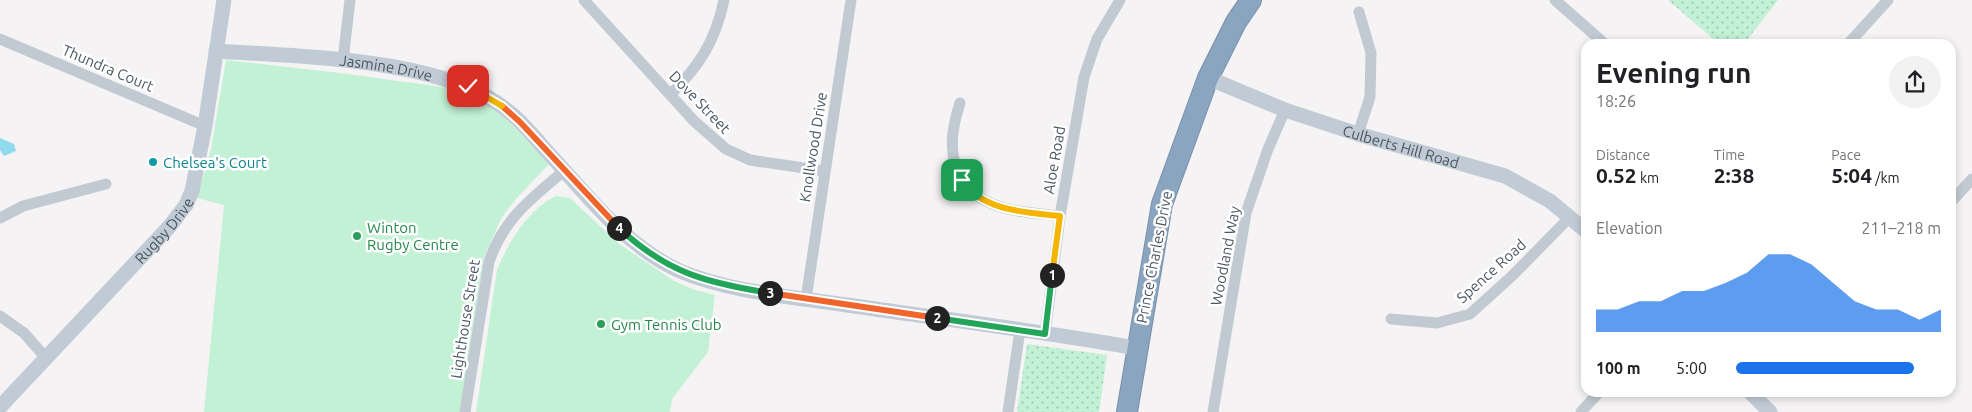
<!DOCTYPE html>
<meta charset="utf-8">
<style>
:root{--surface:#fff;--page:#f2f2f2;--text:#202124;--muted:#757577;--accent:#1a73e8}
body{margin:0;font-family:Ubuntu,sans-serif;background:var(--page);color:var(--text);height:100vh;display:flex;flex-direction:column;font-size:19px;white-space:nowrap}
*{box-sizing:border-box;margin:0}
p{font-size:16px;color:var(--muted)}
.icon{flex:none;width:28px;height:28px;fill:none;stroke:currentColor;stroke-width:2;stroke-linecap:round;stroke-linejoin:round}
.map{position:relative;flex:1;overflow:hidden}
.panel{position:absolute;left:1581px;top:39px;width:375px;height:358px;display:flex;flex-direction:column;background:var(--surface);border-radius:15px;box-shadow:0 2px 8px #0003}
.panel>*{flex:none}
.pin{position:absolute;display:grid;place-items:center;width:42px;height:42px;color:#fff;margin:-21px;border-radius:10px;box-shadow:0 2px 8px #0006}
.km{position:absolute;width:25px;height:25px;margin:-12px;border-radius:50%;background:#222;color:#fff;font-size:14px;line-height:25px;text-align:center}
.round{display:grid;place-items:center;flex:none;width:52px;height:52px;border-radius:26px;background:var(--page)}
.overview{display:flex;align-items:center;justify-content:space-between;height:85px;padding:0 15px}
h1{font-size:28px;font-weight:700;line-height:38px}
.stats{display:grid;grid-template-columns:repeat(3,1fr);gap:8px;height:85px;padding:5px 15px}
.stats div{display:grid;align-content:center}
.stats b{font-size:21px;font-weight:700}
.stats small{font-size:14px;font-weight:400}
.stats p{font-size:14px}
.chart{height:140px;padding:10px 15px}
.chart p{display:flex;justify-content:space-between}
.chart svg{width:100%;height:90px;margin-top:5px;fill:var(--accent);opacity:.7}
ul{padding:0 15px;list-style:none;font-size:16px}
li{display:grid;grid-template-columns:80px 60px 1fr;align-items:center;height:38px}
li i{height:12px;border-radius:6px;background:var(--accent)}
.map>svg:first-child{display:block}
.green{fill:#c3f1d5}
.park{fill:url(#park-dots)}
.water{fill:#90daee}
.lines{fill:none;stroke-linecap:round;stroke-linejoin:round}
.highway-casing{stroke:#7690ad;stroke-width:22}
.street{stroke:#c1cad2;stroke-width:11}
.secondary{stroke:#c1cbd6;stroke-width:15}
.highway{stroke:#8ba5c1;stroke-width:20}
.split-1-casing{stroke:#fff;stroke-width:10}
.split-2-casing{stroke:#fff;stroke-width:10}
.split-3-casing{stroke:#fff;stroke-width:10}
.split-4-casing{stroke:#fff;stroke-width:10}
.split-5-casing{stroke:#fff;stroke-width:10}
.split-6-casing{stroke:#fff;stroke-width:10}
.split-1{stroke:#f5b400;stroke-width:6}
.split-2{stroke:#22a559;stroke-width:6}
.split-3{stroke:#f0652b;stroke-width:6}
.split-4{stroke:#22a559;stroke-width:6}
.split-5{stroke:#f0652b;stroke-width:6}
.split-6{stroke:#f5b400;stroke-width:6}
.culture-dot{fill:#0f9aa8;stroke:#fff;stroke-width:2}
.leisure-dot{fill:#2e9e5b;stroke:#fff;stroke-width:2}
.labels{text-anchor:middle;dominant-baseline:central;stroke-width:5;stroke-linejoin:round;paint-order:stroke}
.street-label{font-size:15px;fill:#4a5661;stroke:#fff}
.culture-label{font-size:15px;fill:#0d838f;stroke:#fff;text-anchor:start}
.leisure-label{font-size:15px;fill:#27864d;stroke:#fff;text-anchor:start}
</style>
<div class="map">
<svg width="1972" height="412" viewBox="0 0 1972 412">
<defs>
<pattern id="park-dots" width="8" height="8" patternUnits="userSpaceOnUse" patternTransform="scale(1.25)"><rect width="8" height="8" fill="#c3f1d5"/><path d="M2 2h.1M6 6h.1" fill="none" stroke="#a0c6b0" stroke-width="1.8" stroke-linecap="round"/></pattern>
</defs>
<rect width="100%" height="100%" fill="#f5f3f3"/>
<path class="green" d="M226 60C283 67 340 72 397 81 421 84 449 86 472 96 503 110 526 140 549 164L516 199 502 217 484 257 461 412H204L224 205 197 198 211 149Z
M556 196 570 198 618 243 674 281 695 290 715 295 708 352 672 399 670 412H476L497 270C508 243 528 209 556 196Z"/>
<path class="park" d="M1668 0H1778L1744 44H1719Z
M1027 344 1107 355 1099 412H1017Z"/>
<path class="water" d="M0 138 14 144 16 151 4 156 0 150Z"/>
<g class="lines">
<defs>
<path id="highway" d="M1127 412 1162 204 1208 78 1236 22 1251 0"/>
</defs>
<use href="#highway" class="highway-casing"/>
<path class="street" d="M584 0 694 121 726 149 750 160 824 171
M1555 0 1605 44
M0 39 205 126
M1848 44 1888 0
M343 60 350 0
M670 95C700 65 715 42 724 0
M960 103C953 125 949 145 956 167 973 212 1019 211 1060 216
M1358 134 1370 97 1371 53 1359 12
M1951 202 1972 179
M0 218 23 206 106 184
M806 299 851 0
M0 316 24 333 46 358
M1391 319 1437 323 1470 314 1512 276 1570 217
M1045 334 1060 216 1084 77 1097 39 1120 0
M465 412 489 262C503 219 532 198 565 170
M1008 412 1020 330
M1213 412 1246 213 1268 149 1285 110
M1581 412 1600 391"/>
<g class="secondary">
<path id="s1" d="M216 51C299 57 443 57 508 111 521 121 532 134 543 147 584 191 624 246 680 271 729 292 794 297 847 305 944 319 1040 331 1136 348"/>
<path id="s2" d="M1208 78 1285 110 1358 134 1505 176 1550 201 1586 231"/>
<path d="M1749 391 1770 412"/>
<path id="s3" d="M0 407 169 227 186 205 192 191 205 126 224 0"/>
</g>
<use href="#highway" class="highway"/>
</g>
<g class="lines">
<defs>
<path id="split-1" d="M962 180C984 212 1025 212 1060 216L1052 275"/>
<path id="split-2" d="M937 318 1045 334 1052 275"/>
<path id="split-3" d="M770 293 937 318"/>
<path id="split-4" d="M619 228C667 273 707 283 770 293"/>
<path id="split-5" d="M502 106 520 122 619 228"/>
<path id="split-6" d="M468 86 502 106"/>
</defs>
<use href="#split-1" class="split-1-casing"/>
<use href="#split-2" class="split-2-casing"/>
<use href="#split-3" class="split-3-casing"/>
<use href="#split-4" class="split-4-casing"/>
<use href="#split-5" class="split-5-casing"/>
<use href="#split-6" class="split-6-casing"/>
<use href="#split-1" class="split-1"/>
<use href="#split-2" class="split-2"/>
<use href="#split-3" class="split-3"/>
<use href="#split-4" class="split-4"/>
<use href="#split-5" class="split-5"/>
<use href="#split-6" class="split-6"/>
</g>
<circle class="culture-dot" cx="153" cy="162" r="5"/>
<g class="leisure-dot">
<circle cx="357" cy="236" r="5"/>
<circle cx="601" cy="324" r="5"/>
</g>
<g class="labels">
<g class="street-label">
<text transform="translate(108 68) rotate(23)">Thundra Court</text>
<text stroke="none"><textPath href="#s1" startOffset="171">Jasmine Drive</textPath></text>
<text transform="translate(700 102) rotate(46)">Dove Street</text>
<text stroke="none"><textPath href="#s2" startOffset="205">Culberts Hill Road</textPath></text>
<text transform="translate(813 147) rotate(-81)">Knollwood Drive</text>
<text transform="translate(1054 160) rotate(-80)">Aloe Road</text>
<text stroke="none"><textPath href="#s3" startOffset="241">Rugby Drive</textPath></text>
<text transform="translate(1225 256) rotate(-79)">Woodland Way</text>
<text transform="translate(1154 257) rotate(-79)">Prince Charles Drive</text>
<text transform="translate(1491 271) rotate(-42)">Spence Road</text>
<text transform="translate(465 319) rotate(-81)">Lighthouse Street</text>
</g>
<g class="culture-label">
<text x="163" y="162">Chelsea's Court</text>
</g>
<g class="leisure-label">
<text x="367" y="227">Winton<tspan x="367" dy="17">Rugby Centre</tspan></text>
<text x="611" y="324">Gym Tennis Club</text>
</g>
</g>
</svg>
<div class="pin" style="left:962px;top:180px;background:#1e9e55"><svg class="icon" aria-label="arrive" viewBox="0 0 24 24"><path d="M6 21V4h12l-3 4 3 4H6"/></svg></div>
<div class="pin" style="left:468px;top:86px;background:#d93025"><svg class="icon" aria-label="check" viewBox="0 0 24 24"><path d="M5 12l5 5 9-10"/></svg></div>
<b class="km" style="left:1052px;top:275px">1</b>
<b class="km" style="left:937px;top:318px">2</b>
<b class="km" style="left:770px;top:293px">3</b>
<b class="km" style="left:619px;top:228px">4</b>
<section class="panel">
<div class="overview"><div><h1>Evening run</h1><p>18:26</p></div><a class="round"><svg class="icon" aria-label="share" viewBox="0 0 24 24"><path d="M12 15V3M7 8l5-5 5 5M5 13v7h14v-7"/></svg></a></div>
<div class="stats">
<div><p>Distance</p><b>0.52<small> km</small></b></div>
<div><p>Time</p><b>2:38</b></div>
<div><p>Pace</p><b>5:04<small> /km</small></b></div>
</div>
<div class="chart"><p><span>Elevation</span>211–218 m</p>
<svg viewBox="0 0 160 44" preserveAspectRatio="none"><path d="M0 44V33L10 33L20 29L30 29L40 24L50 24L60 20L70 15L80 6L90 6L100 11L110 20L120 29L130 33L140 33L150 38L160 33V44z"/></svg>
</div>
<ul>
<li><b>100 m</b>5:00<i style="width:87%"></i></li>
</ul>
</section>
</div>
